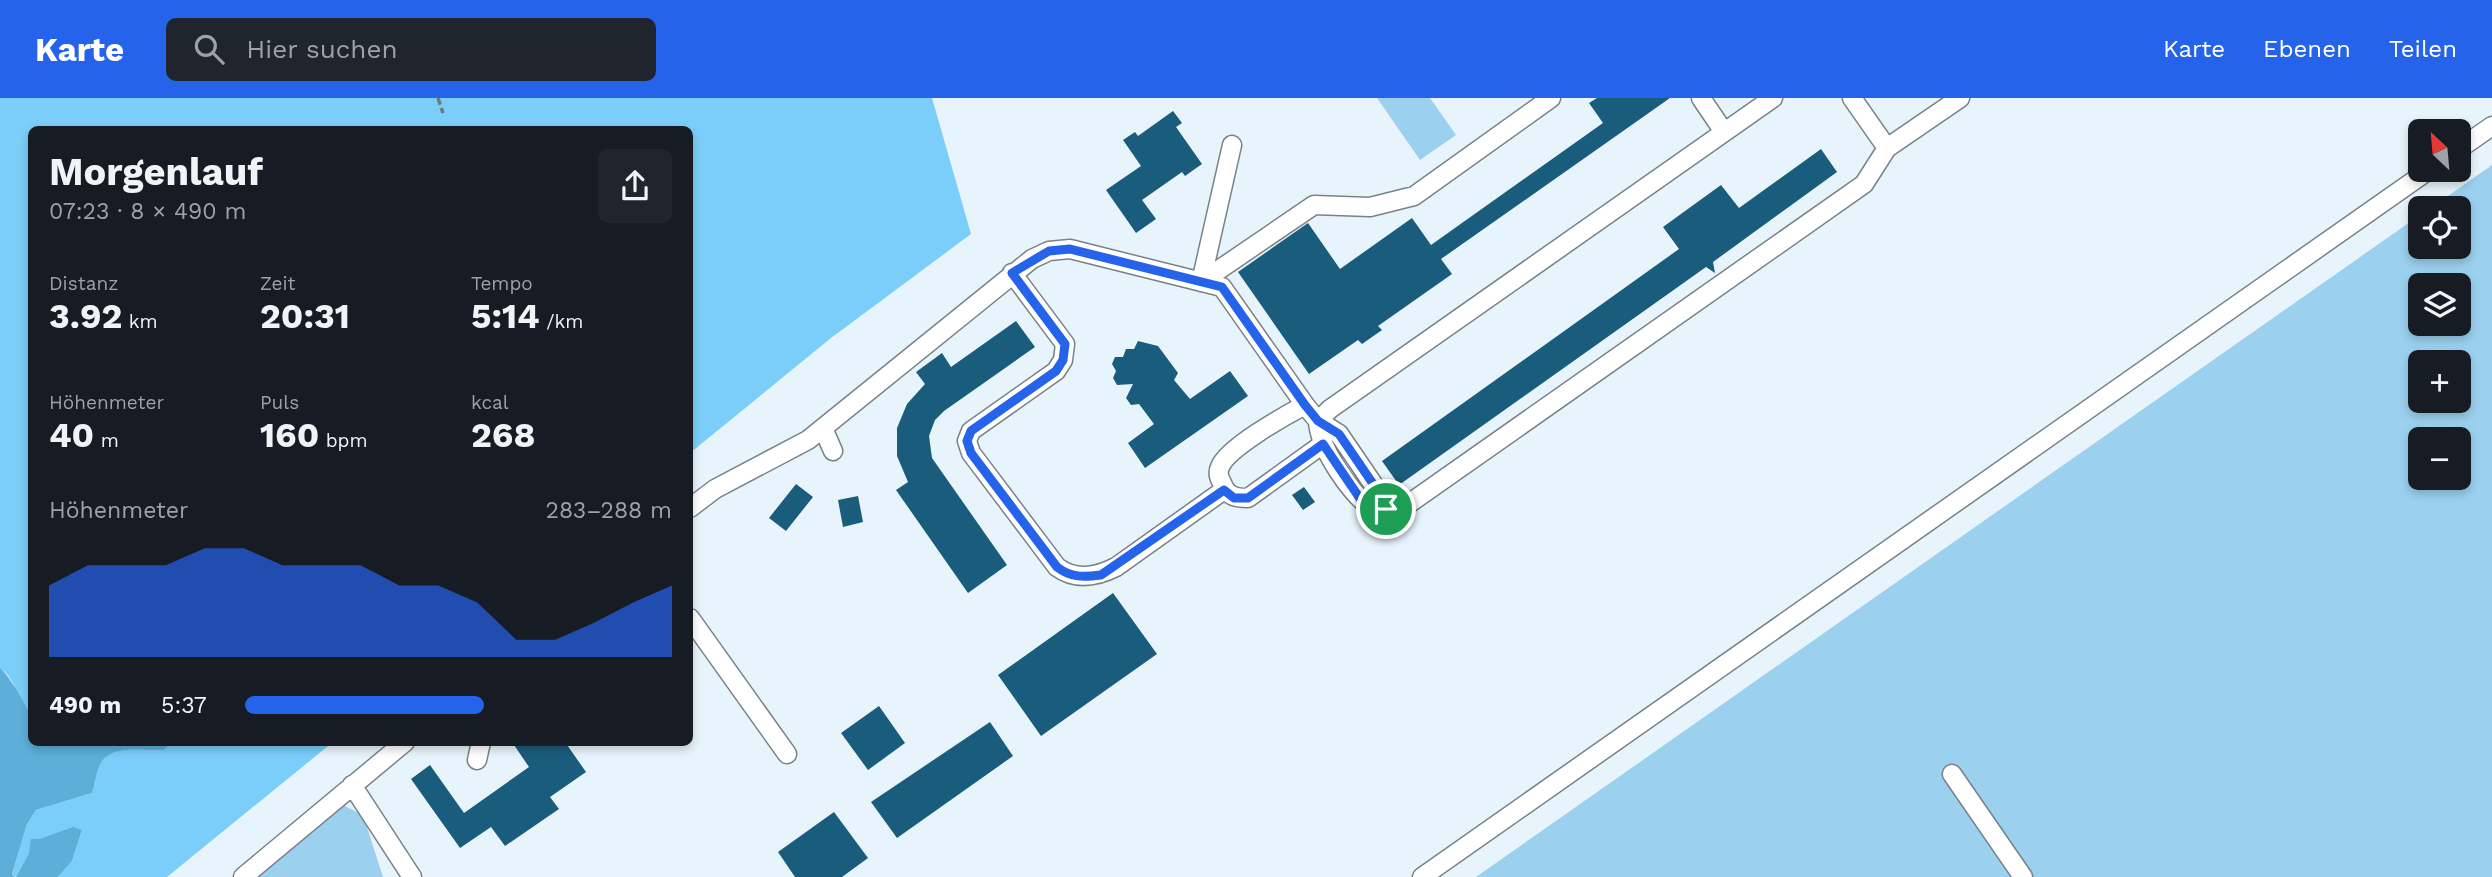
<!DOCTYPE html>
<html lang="de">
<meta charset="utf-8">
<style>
:root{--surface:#171b24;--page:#20242c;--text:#f1f3f6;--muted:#9ea1a6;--accent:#2563eb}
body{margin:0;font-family:"Work Sans",sans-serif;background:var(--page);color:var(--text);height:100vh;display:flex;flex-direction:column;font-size:26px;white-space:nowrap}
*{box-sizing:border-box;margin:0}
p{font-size:23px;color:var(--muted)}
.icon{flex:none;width:38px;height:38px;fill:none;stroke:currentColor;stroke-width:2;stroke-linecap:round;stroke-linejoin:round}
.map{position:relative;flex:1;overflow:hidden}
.sheet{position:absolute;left:28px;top:28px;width:665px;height:620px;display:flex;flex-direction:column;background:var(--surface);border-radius:10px;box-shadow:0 4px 10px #0003}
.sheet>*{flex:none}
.needle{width:46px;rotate:334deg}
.controls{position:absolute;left:2408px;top:21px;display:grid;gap:14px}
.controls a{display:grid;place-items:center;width:63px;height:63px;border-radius:10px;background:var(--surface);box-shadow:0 4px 10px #0003;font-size:35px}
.pin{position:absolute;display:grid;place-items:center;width:60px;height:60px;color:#fff;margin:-30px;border:4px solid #fff;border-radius:50%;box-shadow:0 2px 7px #0007}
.round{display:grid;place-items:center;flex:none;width:74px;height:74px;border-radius:10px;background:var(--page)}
.head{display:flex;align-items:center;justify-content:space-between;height:119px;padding:0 21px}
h1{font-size:38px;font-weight:700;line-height:52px}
.figures{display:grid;grid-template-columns:repeat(3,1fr);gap:10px;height:119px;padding:7px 21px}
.figures div{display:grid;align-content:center}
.figures b{font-size:35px;font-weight:700}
.figures small{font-size:19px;font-weight:400}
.figures p{font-size:19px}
.chart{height:196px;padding:14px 21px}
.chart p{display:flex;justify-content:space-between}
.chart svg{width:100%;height:126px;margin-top:7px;fill:var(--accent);opacity:.7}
ul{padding:0 21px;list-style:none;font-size:23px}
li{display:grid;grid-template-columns:112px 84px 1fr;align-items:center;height:52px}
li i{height:18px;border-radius:9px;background:var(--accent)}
header{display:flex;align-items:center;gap:42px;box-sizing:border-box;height:98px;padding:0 35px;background:var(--accent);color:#fff}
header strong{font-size:33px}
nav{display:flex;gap:38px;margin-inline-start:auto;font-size:24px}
.search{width:490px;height:63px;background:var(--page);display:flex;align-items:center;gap:18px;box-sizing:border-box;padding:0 24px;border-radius:10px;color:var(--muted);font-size:26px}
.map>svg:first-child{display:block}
.green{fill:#9bd1ef;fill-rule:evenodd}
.forest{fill:#7bcef9}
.water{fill:#5dafda}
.building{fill:#1a5c7b}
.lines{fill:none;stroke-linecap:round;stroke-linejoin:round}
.minor-casing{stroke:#788288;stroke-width:21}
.path{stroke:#70787c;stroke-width:3.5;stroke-dasharray:7 3.5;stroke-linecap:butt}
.minor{stroke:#fff;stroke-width:18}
.route-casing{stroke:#fff;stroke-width:14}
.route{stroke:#2563eb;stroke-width:9}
</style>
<header>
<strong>Karte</strong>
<div class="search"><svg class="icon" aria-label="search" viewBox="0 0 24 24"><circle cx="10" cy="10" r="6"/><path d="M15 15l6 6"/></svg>Hier suchen</div>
<nav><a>Karte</a><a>Ebenen</a><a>Teilen</a></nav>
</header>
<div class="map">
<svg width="2492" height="779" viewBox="0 0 2492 779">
<rect width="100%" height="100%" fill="#e8f4fb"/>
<path class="green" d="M1377 0H1430L1456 37 1420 62Z
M2492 67V779H1476L2420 117V149H2459V110H2431ZM2420 187H2459V226H2420ZM2420 264H2459V303H2420ZM2420 341H2459V380H2420Z
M343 707 363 717 383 779H257Z"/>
<path class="forest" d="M0 0H932L971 136 831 240 690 355V32H32L31 618C16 605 18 582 0 570Z
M171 644H333L167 779H58L72 763 82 732 29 755 16 779 12 776 27 726 36 712 92 695C95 687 96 675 100 667 111 645 143 654 163 652Z"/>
<path class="water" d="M0 570C8 575 30 614 32 621 33 628 32 637 32 644H171L164 652C144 654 111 645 100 667 96 675 95 687 92 695L36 712 27 726 12 776 15 779H0Z
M73 729 82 732 72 763 58 779H16L29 755 31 741H40Z"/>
<path class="building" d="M1597 0H1670L1441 161 1452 176 1378 228 1382 232 1362 246 1358 242 1309 276 1238 174 1308 125 1340 171 1412 120 1431 147 1603 25 1589 5Z
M1173 13 1182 25 1176 29 1202 66 1185 78 1182 74 1142 102 1156 121 1136 135 1106 92 1141 68 1123 42 1135 34 1138 38Z
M1821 51 1837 74 1713 164 1715 175 1706 169 1399 387 1382 363 1679 151 1663 129 1721 87 1739 110Z
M1016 223 1035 249 944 313 935 322 929 338 932 360 1007 467 968 495 896 392 908 384 897 358V330L907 306 925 286 916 274 942 255 951 269Z
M1138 243 1158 248 1178 275 1174 282 1190 301 1230 273 1248 298 1145 370 1128 345 1154 326 1139 306 1131 307 1126 300 1133 286 1117 287 1113 280 1116 273 1112 266 1115 259H1123L1126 251H1134Z
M796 386 813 399 786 433 769 420Z
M1304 389 1315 404 1303 412 1292 397Z
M858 398 863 424 843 429 838 402Z
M1113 495 1157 556 1041 638 998 577Z
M879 608 905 645 868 672 841 635Z
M990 624 1013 658 897 740 871 704Z
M512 644H565L586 674 550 699 559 711 505 748 491 729 460 750 411 681 430 667 464 715 529 669Z
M834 714 868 760 842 779H795L778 754Z"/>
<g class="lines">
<defs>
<path id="minor" d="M1701 0 1724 34
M1773 0 1330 311 1318 323C1319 351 1352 398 1375 413L1407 407 1864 86 1887 50 1960 0
M1852 0 1887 50
M2459 51 2492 28
M1012 175 1065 246 1063 262 1056 273 971 333 967 343 971 355 1057 469C1076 483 1096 479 1116 469L1224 392
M1201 184 1314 107 1370 109 1414 98 1551 0
M1201 184 1232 47
M1305 307C1286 317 1227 350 1220 369 1217 375 1219 380 1222 385 1227 398 1235 400 1248 400L1323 346
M823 330 833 353
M690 410 715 391 808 342 1032 161 1049 153 1070 151 1222 189 1305 307 1318 323 1339 336 1382 399 1386 411
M690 520 787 656
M477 662 481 644
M1952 676 2023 779
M352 687 412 779
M243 779 405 644
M1422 779 2429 72"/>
</defs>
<use href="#minor" class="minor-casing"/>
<path class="path" d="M438 0 443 15"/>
<use href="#minor" class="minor"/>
</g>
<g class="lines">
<defs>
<path id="route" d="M1070 151 1222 189 1305 307 1318 323 1339 336 1382 399 1386 411 1375 413 1363 405 1323 346 1248 400H1234L1224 392 1101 477C1084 479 1071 480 1057 469L971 355 967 343 971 333 1056 273 1063 262 1065 246 1012 175 1049 153Z"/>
</defs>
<use href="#route" class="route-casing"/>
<use href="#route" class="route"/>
</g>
</svg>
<div class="controls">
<a><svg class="needle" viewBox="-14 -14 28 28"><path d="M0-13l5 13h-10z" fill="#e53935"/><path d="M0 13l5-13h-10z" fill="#9ea1a6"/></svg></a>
<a><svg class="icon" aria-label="locate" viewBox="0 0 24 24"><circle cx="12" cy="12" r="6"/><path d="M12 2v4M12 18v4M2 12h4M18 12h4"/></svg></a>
<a><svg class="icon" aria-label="layers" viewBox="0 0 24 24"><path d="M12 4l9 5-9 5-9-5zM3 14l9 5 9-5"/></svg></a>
<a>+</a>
<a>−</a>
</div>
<div class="pin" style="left:1386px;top:411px;background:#1e9e55"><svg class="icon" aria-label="arrive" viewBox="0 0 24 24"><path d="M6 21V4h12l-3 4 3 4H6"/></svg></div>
<section class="sheet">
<div class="head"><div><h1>Morgenlauf</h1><p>07:23 · 8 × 490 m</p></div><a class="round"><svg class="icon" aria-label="share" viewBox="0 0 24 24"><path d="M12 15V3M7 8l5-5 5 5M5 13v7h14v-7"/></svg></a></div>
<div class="figures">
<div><p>Distanz</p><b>3.92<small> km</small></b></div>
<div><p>Zeit</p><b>20:31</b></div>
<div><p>Tempo</p><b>5:14<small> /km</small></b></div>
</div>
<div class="figures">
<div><p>Höhenmeter</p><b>40<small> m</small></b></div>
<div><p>Puls</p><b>160<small> bpm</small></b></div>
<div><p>kcal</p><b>268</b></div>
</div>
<div class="chart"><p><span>Höhenmeter</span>283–288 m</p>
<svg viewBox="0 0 160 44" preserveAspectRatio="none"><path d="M0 44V19L10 12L20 12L30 12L40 6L50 6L60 12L70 12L80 12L90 19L100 19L110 25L120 38L130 38L140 32L150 25L160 19V44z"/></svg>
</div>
<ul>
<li><b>490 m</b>5:37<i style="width:56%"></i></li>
</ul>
</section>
</div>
